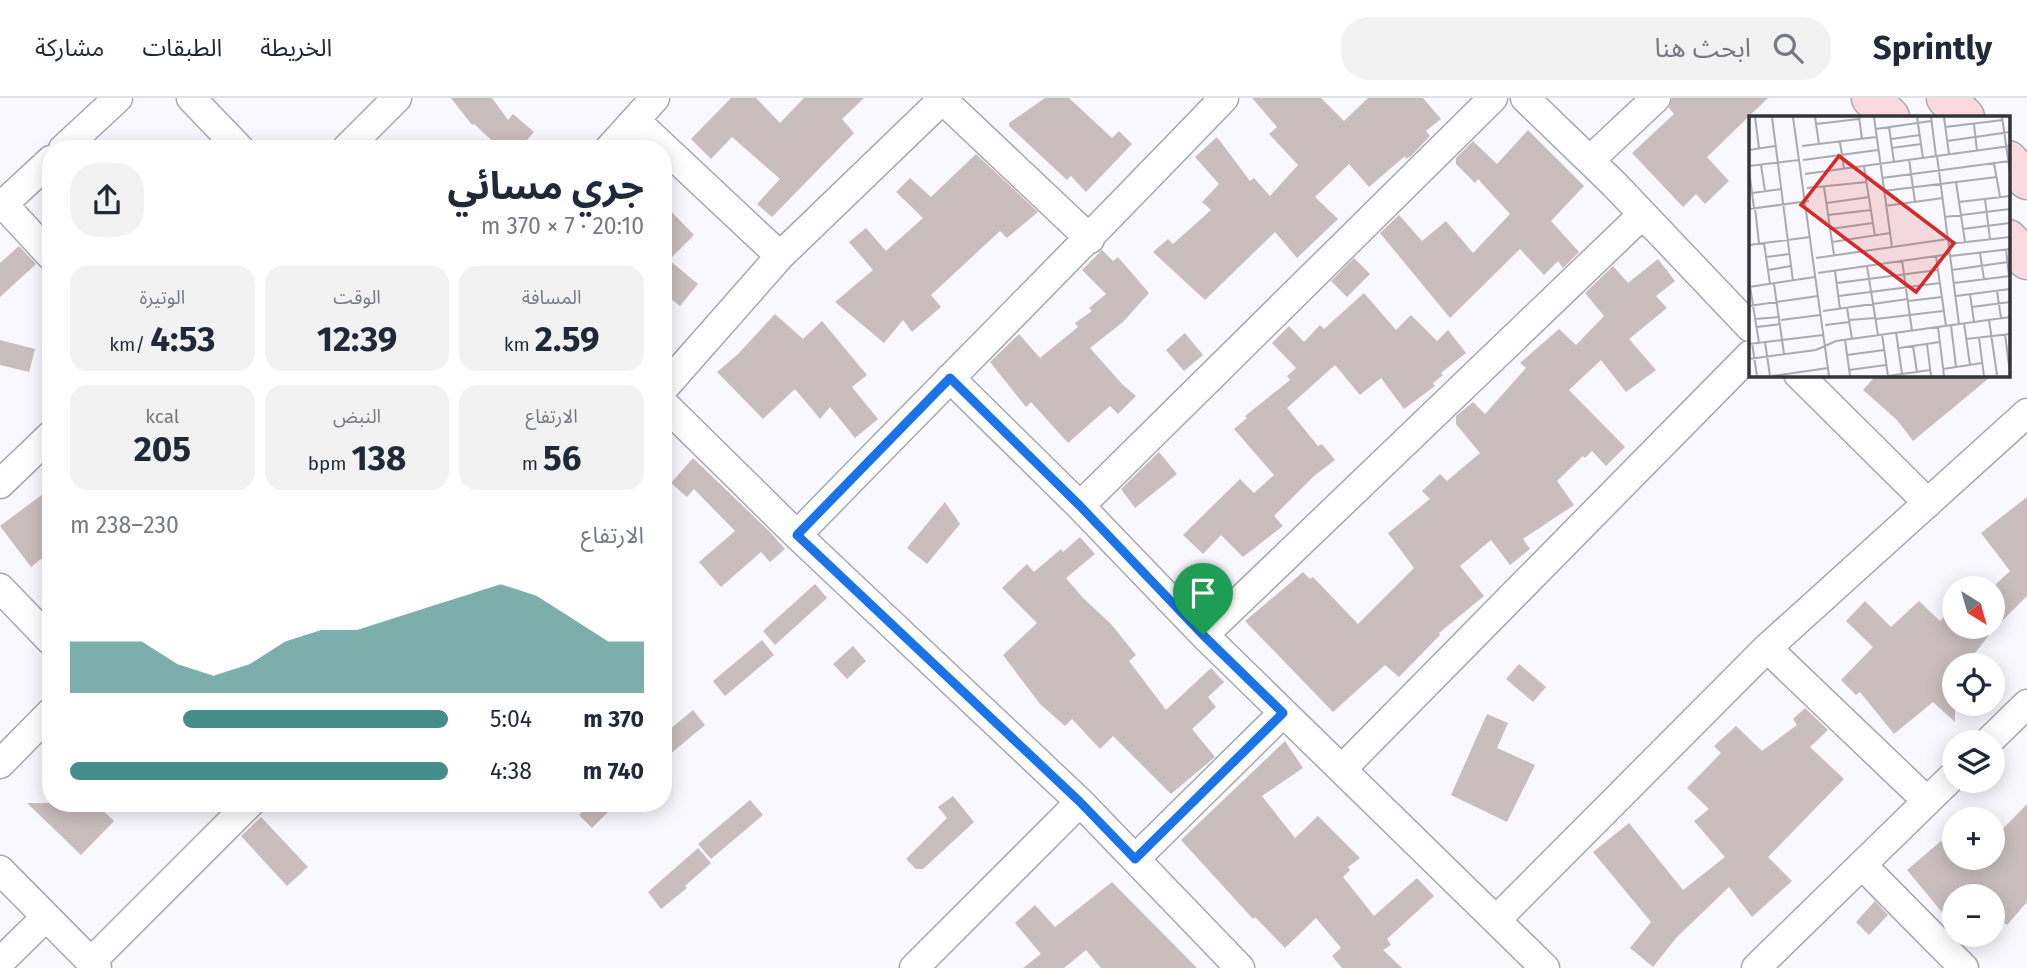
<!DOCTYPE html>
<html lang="ar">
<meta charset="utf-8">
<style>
:root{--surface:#fff;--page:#f2f2f3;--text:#1f2937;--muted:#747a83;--line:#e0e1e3;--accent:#458d8a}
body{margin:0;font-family:"Fira Sans","Noto Sans Arabic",sans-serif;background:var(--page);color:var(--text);direction:rtl;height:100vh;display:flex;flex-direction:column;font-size:26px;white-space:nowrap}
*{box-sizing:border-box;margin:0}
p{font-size:23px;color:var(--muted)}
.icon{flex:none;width:38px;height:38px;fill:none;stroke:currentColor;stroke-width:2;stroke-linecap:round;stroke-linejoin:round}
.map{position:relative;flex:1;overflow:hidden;direction:ltr}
.details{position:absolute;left:42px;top:42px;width:630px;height:672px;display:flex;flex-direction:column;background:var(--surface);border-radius:28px;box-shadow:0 4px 18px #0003;direction:rtl}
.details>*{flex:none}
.needle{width:46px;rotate:143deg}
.controls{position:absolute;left:1942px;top:478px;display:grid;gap:14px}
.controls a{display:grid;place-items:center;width:63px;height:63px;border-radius:50%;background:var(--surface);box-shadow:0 4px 18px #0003;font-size:35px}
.pin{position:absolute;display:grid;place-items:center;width:60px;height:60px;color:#fff;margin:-72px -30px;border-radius:50% 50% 50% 0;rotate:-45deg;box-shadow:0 0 7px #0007}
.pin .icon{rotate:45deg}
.round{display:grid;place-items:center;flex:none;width:74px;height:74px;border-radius:28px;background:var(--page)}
.head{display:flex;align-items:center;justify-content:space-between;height:119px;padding:0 28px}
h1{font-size:38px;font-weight:700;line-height:52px}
.metrics{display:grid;grid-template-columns:repeat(3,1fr);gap:10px;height:119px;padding:7px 28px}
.metrics div{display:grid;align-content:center;border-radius:18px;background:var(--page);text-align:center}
.metrics b{font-size:35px;font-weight:700}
.metrics small{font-size:19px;font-weight:400}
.metrics p{font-size:19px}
.chart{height:196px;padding:14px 28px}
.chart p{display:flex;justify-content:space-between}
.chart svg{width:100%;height:126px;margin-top:7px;fill:var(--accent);opacity:.7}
ul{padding:0 28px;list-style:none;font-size:23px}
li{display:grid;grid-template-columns:112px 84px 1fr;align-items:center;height:52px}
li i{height:18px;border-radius:9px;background:var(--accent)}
header{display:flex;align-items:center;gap:42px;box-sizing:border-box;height:98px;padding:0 35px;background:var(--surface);border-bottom:2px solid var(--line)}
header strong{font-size:33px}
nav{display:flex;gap:38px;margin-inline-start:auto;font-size:24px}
.search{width:490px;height:63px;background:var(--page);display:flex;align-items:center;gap:18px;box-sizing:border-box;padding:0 24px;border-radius:28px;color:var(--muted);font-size:26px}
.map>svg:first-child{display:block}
.building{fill:#c9bebd}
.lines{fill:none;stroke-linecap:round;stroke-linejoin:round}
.street-casing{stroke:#a7a7b0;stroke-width:31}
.secondary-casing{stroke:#a7a7b0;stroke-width:41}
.street{stroke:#fff;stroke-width:28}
.secondary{stroke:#fcd9de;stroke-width:38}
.route-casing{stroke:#fff;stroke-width:14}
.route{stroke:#1a73e8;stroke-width:9}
.inset-road{fill:none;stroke:#aaaaaf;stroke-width:2}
.view{fill:#d62828;fill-opacity:0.15;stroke:#d62828;stroke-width:3.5}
.inset-edge{fill:none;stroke:#353538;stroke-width:3.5}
</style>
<header>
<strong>Sprintly</strong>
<div class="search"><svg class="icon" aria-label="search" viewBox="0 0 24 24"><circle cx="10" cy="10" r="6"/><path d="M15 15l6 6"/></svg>ابحث هنا</div>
<nav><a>الخريطة</a><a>الطبقات</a><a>مشاركة</a></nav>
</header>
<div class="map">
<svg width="2027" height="870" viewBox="0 0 2027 870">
<rect width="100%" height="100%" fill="#f8f8fe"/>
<path class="building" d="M451 0H492L508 22 513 16 534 34 519 51H501L474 26 472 27Z
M731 0H756L780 25 804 0H864L842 21 854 35 772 119 757 106 780 81 732 39 711 61 691 41Z
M1045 0H1069L1112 40 1119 33 1132 46 1086 94 1071 78 1067 82 1009 28V25Z
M1252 0H1321L1344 23 1368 0H1423L1441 21 1426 33 1430 38 1411 58 1406 61 1405 58 1369 89 1349 66 1315 99 1338 121 1297 160 1275 134 1205 202 1153 154 1168 141 1173 146 1211 112 1202 104 1219 86 1195 59 1217 39 1250 83 1254 80 1270 98 1298 67 1269 36 1277 29Z
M1672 0H1768L1707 59 1729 83 1705 106 1696 96 1683 109 1632 55 1674 16 1669 10Z
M1528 32 1584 88 1551 123 1579 154 1563 170 1558 163 1544 177 1520 151 1450 220 1380 135 1399 117 1422 143 1446 123 1473 155 1510 116 1478 81 1475 85 1456 66V60L1473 43 1497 66Z
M976 56 1038 114 1007 140 1000 133 931 197 941 209 912 234 903 222 884 245 835 204 873 172 849 144 866 130 886 153 923 120 896 94 910 80 931 99Z
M663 105 694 137 669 162 698 186 680 208 663 195Z
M19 148 36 166 0 199V165Z
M1102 152 1113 163 1118 159 1149 195 1123 224 1090 250 1122 286 1136 298 1118 316 1110 308 1068 345 1031 304 1026 309 990 264 1019 236 1040 260 1078 229 1075 225 1092 213 1089 210 1106 196 1082 172Z
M1354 160 1370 176 1347 199 1331 183Z
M1658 161 1675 183 1656 198 1667 210 1629 241 1656 272 1626 294 1601 262 1569 292 1625 349 1606 368 1592 353 1585 360 1583 358 1557 383 1574 407 1523 441 1530 451 1510 467 1491 442 1460 468 1484 498 1439 535 1440 537 1399 579 1385 567 1333 614 1245 523 1303 474 1310 481 1313 479 1358 526 1414 470 1388 435 1430 401 1422 393 1440 376 1447 383 1480 355 1456 326V318L1473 304 1485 316 1526 270 1520 265 1559 231 1576 247 1604 218 1585 195 1613 168 1628 185Z
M1364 195 1396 232 1411 217 1437 243 1448 232 1466 255 1441 275 1443 277 1433 285 1435 288 1404 311 1381 280 1360 297 1335 267 1287 310 1318 348 1322 346 1335 362 1314 378 1274 418 1283 428 1243 459 1221 437 1203 456 1183 437 1240 381 1254 395 1274 377 1234 331 1247 320 1245 318 1290 282 1287 278 1296 270 1272 245 1289 228 1304 244 1320 227 1324 231Z
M775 216 803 241 822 223 867 277 852 289 878 321 855 340 830 309 820 321 795 291 763 321 717 274 738 256Z
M1185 235 1203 257 1184 273 1166 252Z
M0 242 35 251 29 274 0 267Z
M1877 276H1994L1913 343 1897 322 1863 292Z
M1159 354 1177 376 1135 410 1121 391Z
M693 360 769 433 785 451 770 464 761 454 721 489 699 464 735 433 694 391 687 399 671 385Z
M51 390V453L31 469 0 428Z
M2027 399V498L1993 532 1975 555 1960 567H1955V624L1933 604 1894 636 1860 594 1856 597 1841 582 1873 549 1846 523 1865 503 1891 529 1919 503 1940 523 1955 507V528H1993V489L2010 473 1981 435Z
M945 404 960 426 927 466 907 450Z
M1080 439 1095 456 1066 480 1083 500 1111 526 1136 557 1129 563 1166 612 1211 570 1224 584 1208 599 1216 609 1192 631 1215 659 1171 696 1113 638 1100 651 1072 621 1065 628 1040 606 1003 557 1037 525 1002 490 1027 466 1034 474 1061 451 1063 454Z
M815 486 827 500 775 547 763 533Z
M762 542 774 557 725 598 713 583Z
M853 548 866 563 847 581 833 566Z
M1519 566 1546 589 1533 604 1506 581Z
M1805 610 1828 632 1810 649 1844 681 1768 759 1792 783 1752 819 1729 789 1676 840 1653 869 1630 850 1651 824 1593 754 1629 725 1683 792 1725 759 1694 723 1709 711 1687 690 1721 655 1714 648 1736 628 1762 653 1797 627 1793 621Z
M693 612 705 627 663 662V637Z
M1487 616 1508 625 1497 650 1535 667 1507 724 1451 697Z
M1285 643 1303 670 1262 698 1295 740 1318 718 1360 760 1348 769 1350 772 1343 779 1374 818 1417 780 1434 798 1387 841 1391 847 1383 852 1402 870H1342L1332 858 1341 850 1316 820 1285 850 1255 819 1253 821 1181 742Z
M953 698 974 724 923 771H916L906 761 947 720 938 709Z
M750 702 763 717 711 761 698 746Z
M27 705H95L114 723 81 757Z
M591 705H617L592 730 579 717Z
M2027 706V804L2007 827 2005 825 1993 836V798H1955V830L1907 772 1941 743 1959 763 1963 760H1993V741Z
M261 719 308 769 287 788 241 738Z
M698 750 711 765 685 788 687 790 661 811 648 794Z
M1112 784 1197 870H1101L1086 852 1064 870H1023L1041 856 1015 825 1035 807 1055 829Z
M1875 803 1888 817 1869 837 1856 824Z"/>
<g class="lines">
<defs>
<path id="street" d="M191 0 240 51
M1525 0 1614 86 1750 229
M943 2 1090 141
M635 22 780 158
M63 51 118 0
M346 51 397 0
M609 51 655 0
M1590 62 1656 0
M3 106 51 158
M0 109 51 62
M1798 276 1928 405
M950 280 1080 408 1204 537 1545 870
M663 291 780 158 944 0
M663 305 797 437 1080 704 1240 870
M0 386 51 337
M1080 408 1493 0
M797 437C939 291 1083 147 1224 0
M0 490 51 543
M1204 537 1642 117
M1767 550 1927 703
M1988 644 2027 606
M0 666 51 614
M1343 670 1750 257
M1135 761 1283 615
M1863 768 1964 870
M0 772 97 870
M1496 822 1767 550 2027 315
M0 864 46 819
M91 864 250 705
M914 870 1080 704
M1756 870 1955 676"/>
<path id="secondary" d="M1871 0 1890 19
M1946 0 1965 19
M2008 62 2027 82
M2008 141 2027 162"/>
</defs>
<use href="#street" class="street-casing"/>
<use href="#secondary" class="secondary-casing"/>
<use href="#street" class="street"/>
<use href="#secondary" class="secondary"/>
</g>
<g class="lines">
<defs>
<path id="route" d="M950 280 1080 408 1203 537 1283 615 1135 761 1080 704 797 437Z"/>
</defs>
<use href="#route" class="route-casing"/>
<use href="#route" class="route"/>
</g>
<g transform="translate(1749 18)">
<rect width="261" height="261" fill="#f8f8fe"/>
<path class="inset-road" d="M6 1 10 32M23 1 44 165M44 1 80 260M66 1 70 28M110 1 113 23M125 1 143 131M168 1 174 42M182 1 187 40M195 1 200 38M253 1 261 56M67 8 110 3M225 8 228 35M140 11 145 46M196 11 254 4M127 13 182 5M142 23 171 19M198 25 261 16M91 26 95 53M53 30 127 21M143 32 172 28M0 34 26 30M188 40 210 208M160 43 166 86M54 44 129 34M245 47 251 81M12 49 16 75M0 50 50 44M115 51 126 120M0 54 5 92M56 58 261 30M133 62 261 45M207 66 216 126M75 71 85 139M58 72 118 66M134 75 248 61M3 77 32 73M236 83 241 123M210 86 261 80M78 87 120 81M136 90 194 82M6 92 10 127M0 93 60 85M79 99 122 94M196 101 261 93M81 113 124 107M214 113 261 107M83 126 141 117M15 127 21 168M200 128 261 121M0 129 61 121M257 133 260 160M231 137 235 163M187 140 197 210M202 140 261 133M17 141 41 138M67 142 199 123M153 144 163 215M118 150 129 219M19 154 42 150M203 154 259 146M86 155 91 193M69 157 201 138M0 164 10 227M88 167 189 154M205 167 261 160M25 168 35 238M0 171 66 161M248 175 252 202M221 178 225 206M90 180 191 167M207 180 261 173M159 185 193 181M0 190 69 180M223 191 261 186M98 192 103 223M74 195 159 183M6 203 31 201M127 203 194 195M32 204 71 199M100 204 126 202M240 204 248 259M215 207 221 249M76 209 101 206M202 209 207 251M8 211 32 208M189 211 195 260M147 216 153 258M133 218 139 260M256 218 261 257M230 222 235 260M217 223 261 218M96 224 101 260M16 226 21 260M3 227 8 260M0 228 74 219M178 228 182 260M164 230 168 256M150 232 191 226M98 239 135 234M0 243 67 234 87 225 261 201M194 253 233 247M100 254 137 249M23 260 79 252M139 260 181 254"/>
<path class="view" d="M90 40 205 127 167 176 52 89Z"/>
<rect width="261" height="261" class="inset-edge"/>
</g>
</svg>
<div class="controls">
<a><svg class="needle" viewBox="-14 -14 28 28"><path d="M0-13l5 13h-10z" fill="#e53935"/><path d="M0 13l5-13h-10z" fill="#747a83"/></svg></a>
<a><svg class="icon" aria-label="locate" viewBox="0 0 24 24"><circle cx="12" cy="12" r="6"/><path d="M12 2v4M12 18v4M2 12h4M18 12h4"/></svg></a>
<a><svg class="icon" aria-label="layers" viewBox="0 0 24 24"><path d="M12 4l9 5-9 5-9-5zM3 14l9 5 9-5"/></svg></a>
<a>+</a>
<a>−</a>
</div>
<div class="pin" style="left:1203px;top:537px;background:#1e9e55"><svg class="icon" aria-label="arrive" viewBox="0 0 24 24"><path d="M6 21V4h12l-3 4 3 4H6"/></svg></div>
<section class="details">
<div class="head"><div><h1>جري مسائي</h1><p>20:10 · 7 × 370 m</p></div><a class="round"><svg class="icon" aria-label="share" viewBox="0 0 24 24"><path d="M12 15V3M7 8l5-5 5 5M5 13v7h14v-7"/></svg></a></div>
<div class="metrics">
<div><p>المسافة</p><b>2.59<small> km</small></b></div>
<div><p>الوقت</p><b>12:39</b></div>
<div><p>الوتيرة</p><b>4:53<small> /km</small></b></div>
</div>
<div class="metrics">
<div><p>الارتفاع</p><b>56<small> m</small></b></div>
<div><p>النبض</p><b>138<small> bpm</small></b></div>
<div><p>kcal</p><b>205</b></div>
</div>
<div class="chart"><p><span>الارتفاع</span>230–238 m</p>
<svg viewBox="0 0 160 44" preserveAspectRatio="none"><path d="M0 44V26L10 26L20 26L30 34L40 38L50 34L60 26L70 22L80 22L90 18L100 14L110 10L120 6L130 10L140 18L150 26L160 26V44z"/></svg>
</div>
<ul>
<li><b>370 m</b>5:04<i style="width:70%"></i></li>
<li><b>740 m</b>4:38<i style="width:100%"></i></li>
</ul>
</section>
</div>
